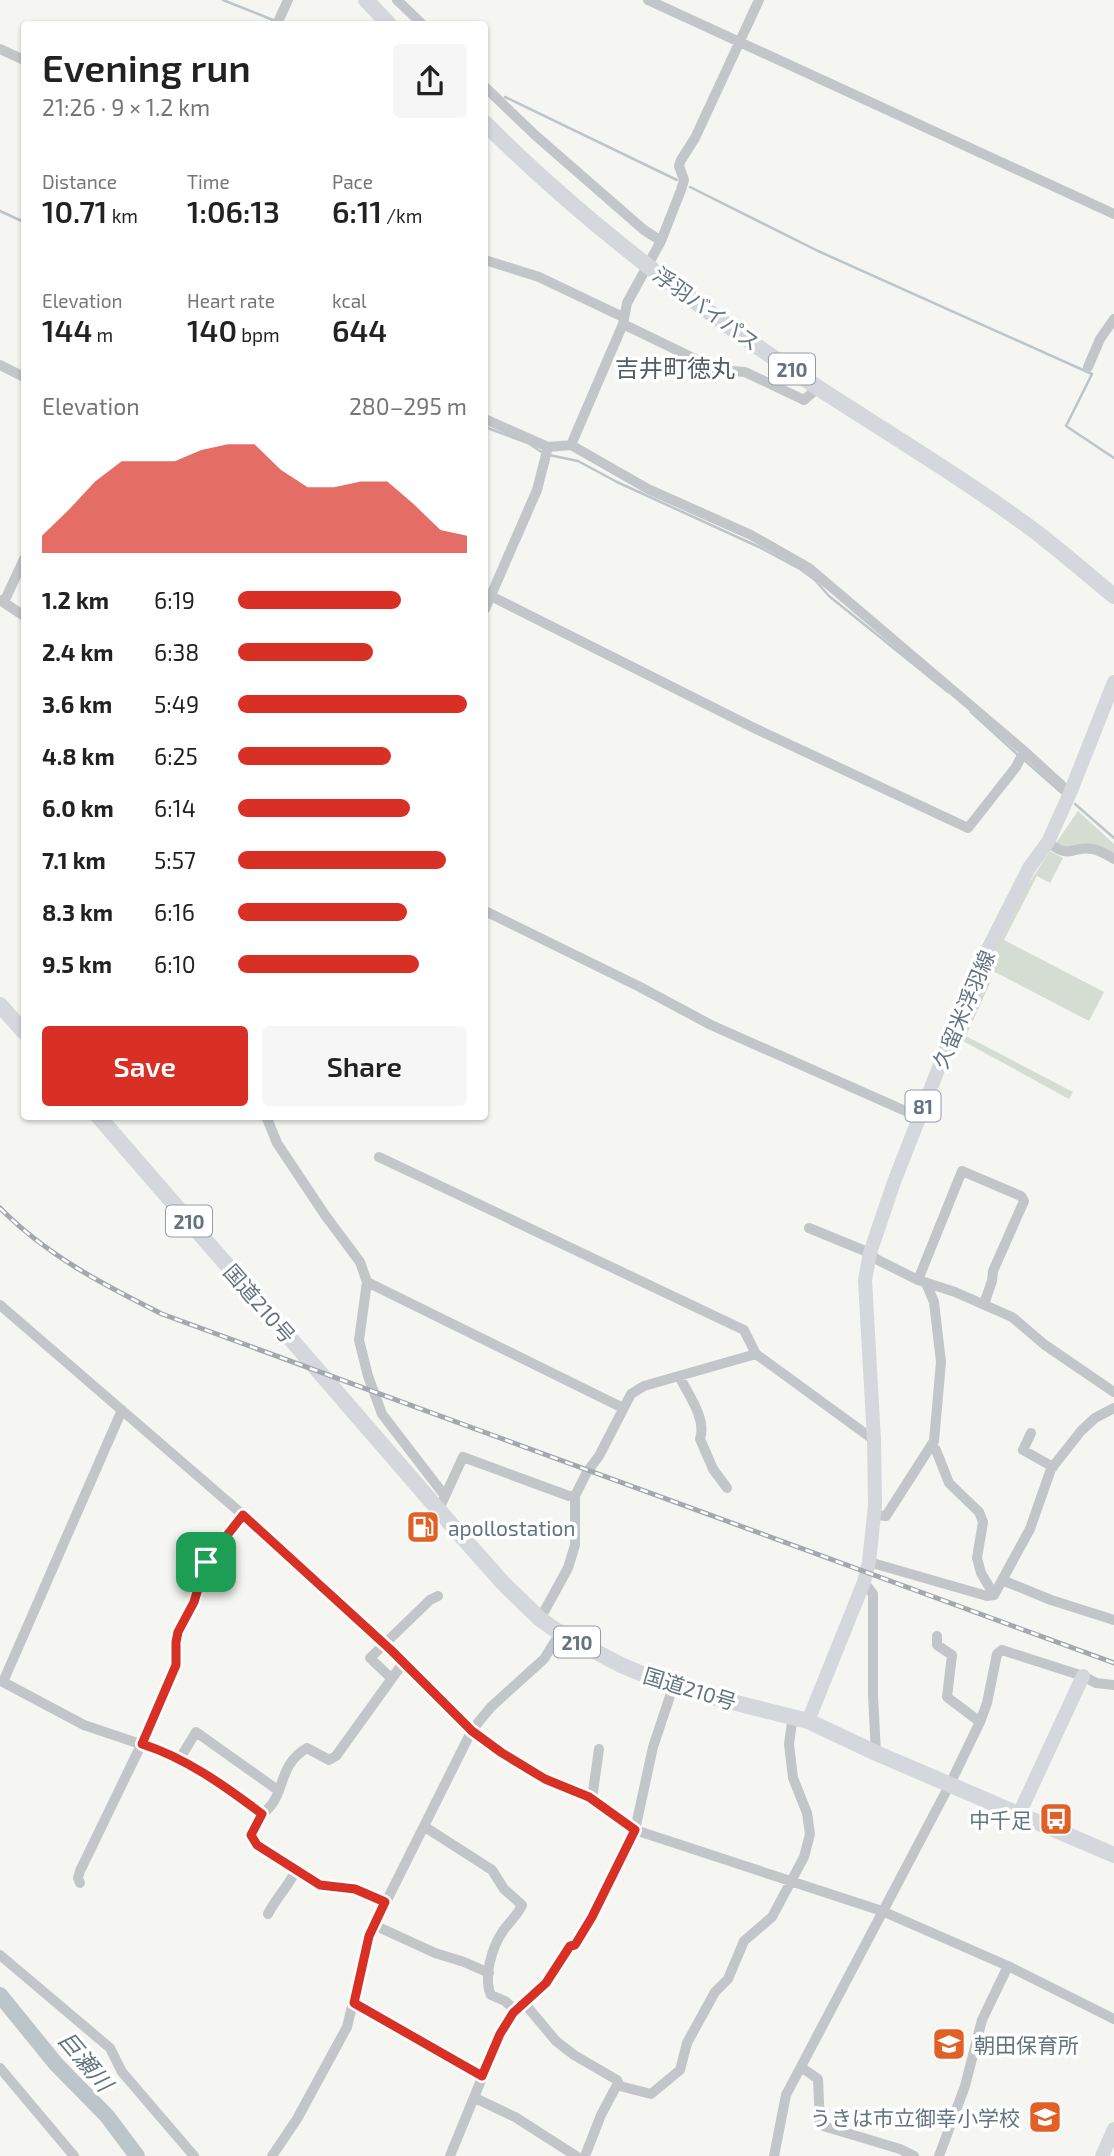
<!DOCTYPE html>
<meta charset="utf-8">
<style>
:root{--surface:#fff;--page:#f6f6f6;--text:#222;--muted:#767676;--accent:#d93025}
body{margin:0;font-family:"Exo 2","Noto Sans JP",sans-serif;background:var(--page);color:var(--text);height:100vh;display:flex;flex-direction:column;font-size:26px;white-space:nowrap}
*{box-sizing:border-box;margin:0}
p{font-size:23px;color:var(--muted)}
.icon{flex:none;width:38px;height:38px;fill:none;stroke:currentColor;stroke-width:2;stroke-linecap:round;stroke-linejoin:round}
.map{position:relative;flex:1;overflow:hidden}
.details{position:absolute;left:21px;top:21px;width:467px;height:1099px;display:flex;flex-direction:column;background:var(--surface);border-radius:7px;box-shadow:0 2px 5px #0004}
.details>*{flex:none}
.pin{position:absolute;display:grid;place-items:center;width:60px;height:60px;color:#fff;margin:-30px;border-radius:14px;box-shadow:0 4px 10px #0006}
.round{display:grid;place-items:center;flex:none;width:74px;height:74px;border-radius:7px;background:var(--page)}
.overview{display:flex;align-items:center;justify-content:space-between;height:119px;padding:0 21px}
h1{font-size:38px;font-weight:600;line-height:52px}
.stats{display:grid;grid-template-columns:repeat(3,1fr);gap:10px;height:119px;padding:7px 21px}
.stats div{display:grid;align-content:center}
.stats b{font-size:30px;font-weight:600}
.stats small{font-size:19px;font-weight:400}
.stats p{font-size:19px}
.chart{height:196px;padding:14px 21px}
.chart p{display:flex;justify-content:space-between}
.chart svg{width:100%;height:126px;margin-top:7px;fill:var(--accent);opacity:.7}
.cta{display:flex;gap:14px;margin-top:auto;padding:14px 21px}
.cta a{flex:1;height:80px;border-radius:7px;background:var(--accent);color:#fff;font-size:28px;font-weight:600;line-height:80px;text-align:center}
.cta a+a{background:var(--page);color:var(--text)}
ul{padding:0 21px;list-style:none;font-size:23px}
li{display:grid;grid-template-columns:112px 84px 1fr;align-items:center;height:52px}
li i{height:18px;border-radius:9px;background:var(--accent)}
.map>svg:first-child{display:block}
.green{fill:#d5dcd2}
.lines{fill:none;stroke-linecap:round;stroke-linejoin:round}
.stream{stroke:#bbc5ca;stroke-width:2.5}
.river{stroke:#bbc5ca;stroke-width:16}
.minor{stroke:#c2c6c9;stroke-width:10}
.secondary{stroke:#d4d8dc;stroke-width:14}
.primary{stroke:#d4d8dc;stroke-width:14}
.trunk{stroke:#d4d8dc;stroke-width:16}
.rail-casing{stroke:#a3a8ae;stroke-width:5}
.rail{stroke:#fff;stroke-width:2.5;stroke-dasharray:8;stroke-linecap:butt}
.route-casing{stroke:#fff;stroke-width:14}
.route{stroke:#d93025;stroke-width:9}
.labels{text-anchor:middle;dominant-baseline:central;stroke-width:7;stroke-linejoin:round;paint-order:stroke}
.shield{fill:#fff;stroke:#929da8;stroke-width:2}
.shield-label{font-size:19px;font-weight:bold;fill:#647382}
.street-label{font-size:21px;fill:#647382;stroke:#fff}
.poi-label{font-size:21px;fill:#647382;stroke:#fff;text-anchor:start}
.water-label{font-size:23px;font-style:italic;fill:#5f747f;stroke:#fff}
.quarter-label{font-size:24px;fill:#525c68;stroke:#fff}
</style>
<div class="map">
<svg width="1114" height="2156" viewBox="0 0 1114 2156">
<rect width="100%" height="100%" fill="#f5f5f1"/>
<path class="green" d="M1078 811 1114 844V855L1066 849 1056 843Z
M1050 851 1063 858 1050 883 1037 876 1004 940 1104 992 1089 1021 989 969 990 961 1022 894Z
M984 979 990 983 966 1036 1073 1092 1069 1099 963 1041 961 1038Z"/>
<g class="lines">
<path class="stream" d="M223 0 273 20
M505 97 677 180
M690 187 818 251 1092 374 1066 426 1114 458
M0 211 24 222
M485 427 528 443 543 453
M549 455 578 461 617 482 759 547 800 569 815 580 829 596 948 692
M971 712 1018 755
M1023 759 1063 794
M1075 804 1114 838"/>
<path class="river" d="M0 1995 56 2064 107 2116 137 2156"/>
<path class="minor" d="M397 0 422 24
M648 0 1114 214
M277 24 288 0
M0 49 24 60
M485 87 535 135 644 230 661 241
M485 260 539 277 623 317
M623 324 718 370 745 372 804 400 812 393
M0 365 24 377
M1088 367 1100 339 1114 319
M485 419 548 447 571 445 648 489 751 535 809 568 1024 751 1070 793
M571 445 623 324 627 303 661 241 681 190 684 180 679 166 681 160 695 138 759 0
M491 596 752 727 968 828 1016 767 1024 751
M0 600 24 616
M4 602 24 559
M485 609 537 490 548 447
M1048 842C1071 861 1071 845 1092 849 1100 850 1107 855 1114 859
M485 911 640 987 711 1025 919 1117
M266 1116 277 1143 325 1215 360 1262 367 1282 359 1340 368 1376 382 1414 445 1496 439 1509
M379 1157 744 1330 756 1354
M809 1228 870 1253 876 1259 918 1280 955 1292 1012 1317 1045 1345 1114 1392
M918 1280 962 1171 1021 1196 1024 1201 993 1271 992 1281 984 1304
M367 1282 623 1408
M0 1305 272 1540 391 1650 472 1730 502 1753 545 1779 589 1797 635 1830 882 1911 1008 1966 1114 2019
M679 1376C688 1394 707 1419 700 1439L713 1469 727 1488
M122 1410 3 1682 84 1725 164 1752 225 1786 262 1814 251 1835 257 1845 320 1885 355 1889 385 1902
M1031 1433 1023 1450 1053 1467
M931 1446 936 1450 949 1483 979 1512 983 1522 977 1558 981 1573 994 1595
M445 1496 463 1457 569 1496H575
M874 1515 886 1516 934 1441 941 1362 934 1302 926 1283
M869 1562 987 1596 994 1595
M1002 1580 1051 1600 1114 1620
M864 1582 873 1594V1695L876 1753
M994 1595 1030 1529 1051 1469 1081 1431 1095 1418 1114 1408
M540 1619 568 1568 575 1545V1496L587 1472 599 1456 631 1394 644 1386 756 1354 874 1440
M937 1636V1645L952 1655 947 1697 980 1722
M391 1678 370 1658 430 1600 438 1596
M179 1760 196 1732 279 1791
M592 1799 599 1749
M262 1814C288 1795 275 1767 307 1748L329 1760 336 1756 403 1663
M425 1827 492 1870 504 1889 522 1905C518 1915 509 1922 503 1931 492 1947 483 1977 491 1995L505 2001 516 2011
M80 1883 78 1878 80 1871 142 1743 174 1670 178 1632 194 1602 206 1562 243 1515
M268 1914C276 1898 288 1887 296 1870
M374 1925 435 1953 464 1962 489 1973
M0 1955 110 2048 122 2072 194 2156
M354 2003 482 2075
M525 2004 556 2041 574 2055 617 2080 620 2086 651 2094 680 2070 687 2043 715 1992 728 1979 744 1941 772 1917 804 1857 810 1834 807 1813 793 1778 789 1744 793 1715
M801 2067 818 2079 820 2125 900 2149 914 2156
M0 2068 74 2156
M475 2098 515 2117 576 2156
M272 2156 297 2119 347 2027 369 1936 472 1730 491 1707 544 1659 560 1633
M450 2156 500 2034 513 2013 546 1983 570 1946 575 1945 592 1917 635 1830 653 1747 673 1687
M585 2156 601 2115 618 2083
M774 2156 786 2095 950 1784 980 1722 987 1703 997 1654 1002 1650 1083 1676 1096 1683 1114 1685
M939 2156 965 2086 982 2020 1008 1966"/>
<path class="secondary" d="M1019 1814 1083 1676"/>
<path class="primary" d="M808 1721 864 1582 869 1562 875 1505 874 1440 865 1280 870 1253 894 1182 976 973 1029 868 1048 842 1070 793 1114 682
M1102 2156 1114 2129"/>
<path class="trunk" d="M366 0 389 24
M485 123C582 221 705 313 820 389 891 435 964 479 1032 529 1060 550 1087 574 1114 596
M0 1005 24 1032
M98 1116 456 1530 503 1583 540 1619 560 1633 621 1665 673 1687 808 1721 876 1753 1114 1855"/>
<defs>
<path id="rail" d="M0 1208C46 1255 104 1285 162 1314L1114 1663"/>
</defs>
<use href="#rail" class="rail-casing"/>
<use href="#rail" class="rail"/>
</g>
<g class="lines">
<defs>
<path id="route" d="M243 1515 391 1650 472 1731 502 1753 545 1779 589 1797 635 1830 592 1917 575 1945 570 1946 546 1983 513 2013 500 2034 482 2076 354 2003 369 1936 385 1902 355 1889 320 1885 257 1845 251 1835 262 1814C225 1786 186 1758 142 1744L176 1665V1642L178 1632 194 1602 206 1562Z"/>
</defs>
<use href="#route" class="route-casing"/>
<use href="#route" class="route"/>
</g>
<defs>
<symbol id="fuel-square" viewBox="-11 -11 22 22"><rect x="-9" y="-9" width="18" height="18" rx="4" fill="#e25f25" stroke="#fff"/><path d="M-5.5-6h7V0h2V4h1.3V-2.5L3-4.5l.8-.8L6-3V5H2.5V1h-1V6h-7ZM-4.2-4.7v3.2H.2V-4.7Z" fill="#fff"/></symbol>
<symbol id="bus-square" viewBox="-11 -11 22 22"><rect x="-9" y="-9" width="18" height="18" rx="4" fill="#e25f25" stroke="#fff"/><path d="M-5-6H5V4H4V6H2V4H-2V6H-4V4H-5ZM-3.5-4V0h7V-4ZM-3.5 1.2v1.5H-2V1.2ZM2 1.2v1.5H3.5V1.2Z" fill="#fff"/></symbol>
<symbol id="school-square" viewBox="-11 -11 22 22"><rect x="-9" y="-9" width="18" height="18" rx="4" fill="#e25f25" stroke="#fff"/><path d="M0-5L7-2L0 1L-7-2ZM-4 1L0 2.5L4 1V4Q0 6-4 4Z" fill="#fff"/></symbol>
</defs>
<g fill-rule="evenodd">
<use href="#fuel-square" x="404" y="1508" width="38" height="38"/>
<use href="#bus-square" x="1037" y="1800" width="38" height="38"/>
<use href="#school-square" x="930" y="2025" width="38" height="38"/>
<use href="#school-square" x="1026" y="2098" width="38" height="38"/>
</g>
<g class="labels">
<g class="shield">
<rect x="769" y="353.5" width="46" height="31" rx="5"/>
<rect x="905.5" y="1090.5" width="35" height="31" rx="5"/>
<rect x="166" y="1205.5" width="46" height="31" rx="5"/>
<rect x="554" y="1626.5" width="46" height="31" rx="5"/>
</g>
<g class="shield-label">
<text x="792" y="369">210</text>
<text x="923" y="1106">81</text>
<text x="189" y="1221">210</text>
<text x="577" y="1642">210</text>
</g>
<g class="street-label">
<text transform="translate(707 308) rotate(36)">浮羽バイパス</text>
<text transform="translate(963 1009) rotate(-67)">久留米浮羽線</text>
<text transform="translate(260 1303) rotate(49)">国道210号</text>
<text transform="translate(690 1688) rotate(17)">国道210号</text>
</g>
<g class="poi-label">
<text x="448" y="1527">apollostation</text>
<text x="1032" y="1819" text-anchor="end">中千足</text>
<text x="974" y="2044">朝田保育所</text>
<text x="1020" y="2117" text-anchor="end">うきは市立御幸小学校</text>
</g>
<g class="water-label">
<text transform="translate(86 2061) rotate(50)">巨瀬川</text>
</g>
<g class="quarter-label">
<text x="675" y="367">吉井町徳丸</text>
</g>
</g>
</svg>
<div class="pin" style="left:206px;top:1562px;background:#1e9e55"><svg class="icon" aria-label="arrive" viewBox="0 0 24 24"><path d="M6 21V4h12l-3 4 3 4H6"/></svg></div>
<section class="details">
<div class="overview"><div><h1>Evening run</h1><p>21:26 · 9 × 1.2 km</p></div><a class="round"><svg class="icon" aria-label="share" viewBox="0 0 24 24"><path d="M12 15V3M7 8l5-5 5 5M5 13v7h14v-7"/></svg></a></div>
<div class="stats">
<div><p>Distance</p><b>10.71<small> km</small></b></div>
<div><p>Time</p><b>1:06:13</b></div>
<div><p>Pace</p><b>6:11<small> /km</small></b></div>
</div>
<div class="stats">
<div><p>Elevation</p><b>144<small> m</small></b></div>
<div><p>Heart rate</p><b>140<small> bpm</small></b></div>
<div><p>kcal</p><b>644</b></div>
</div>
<div class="chart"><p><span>Elevation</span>280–295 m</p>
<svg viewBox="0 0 160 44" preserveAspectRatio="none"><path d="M0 44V38L10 29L20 19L30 12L40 12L50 12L60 8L70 6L80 6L90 15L100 21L110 21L120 19L130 19L140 27L150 36L160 38V44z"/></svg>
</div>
<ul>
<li><b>1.2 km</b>6:19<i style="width:71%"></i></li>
<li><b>2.4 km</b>6:38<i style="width:59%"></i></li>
<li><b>3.6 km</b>5:49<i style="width:100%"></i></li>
<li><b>4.8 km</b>6:25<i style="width:67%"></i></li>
<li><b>6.0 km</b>6:14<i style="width:75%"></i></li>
<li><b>7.1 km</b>5:57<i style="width:91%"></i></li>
<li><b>8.3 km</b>6:16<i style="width:74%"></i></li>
<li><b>9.5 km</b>6:10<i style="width:79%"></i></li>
</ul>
<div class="cta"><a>Save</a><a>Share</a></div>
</section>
</div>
